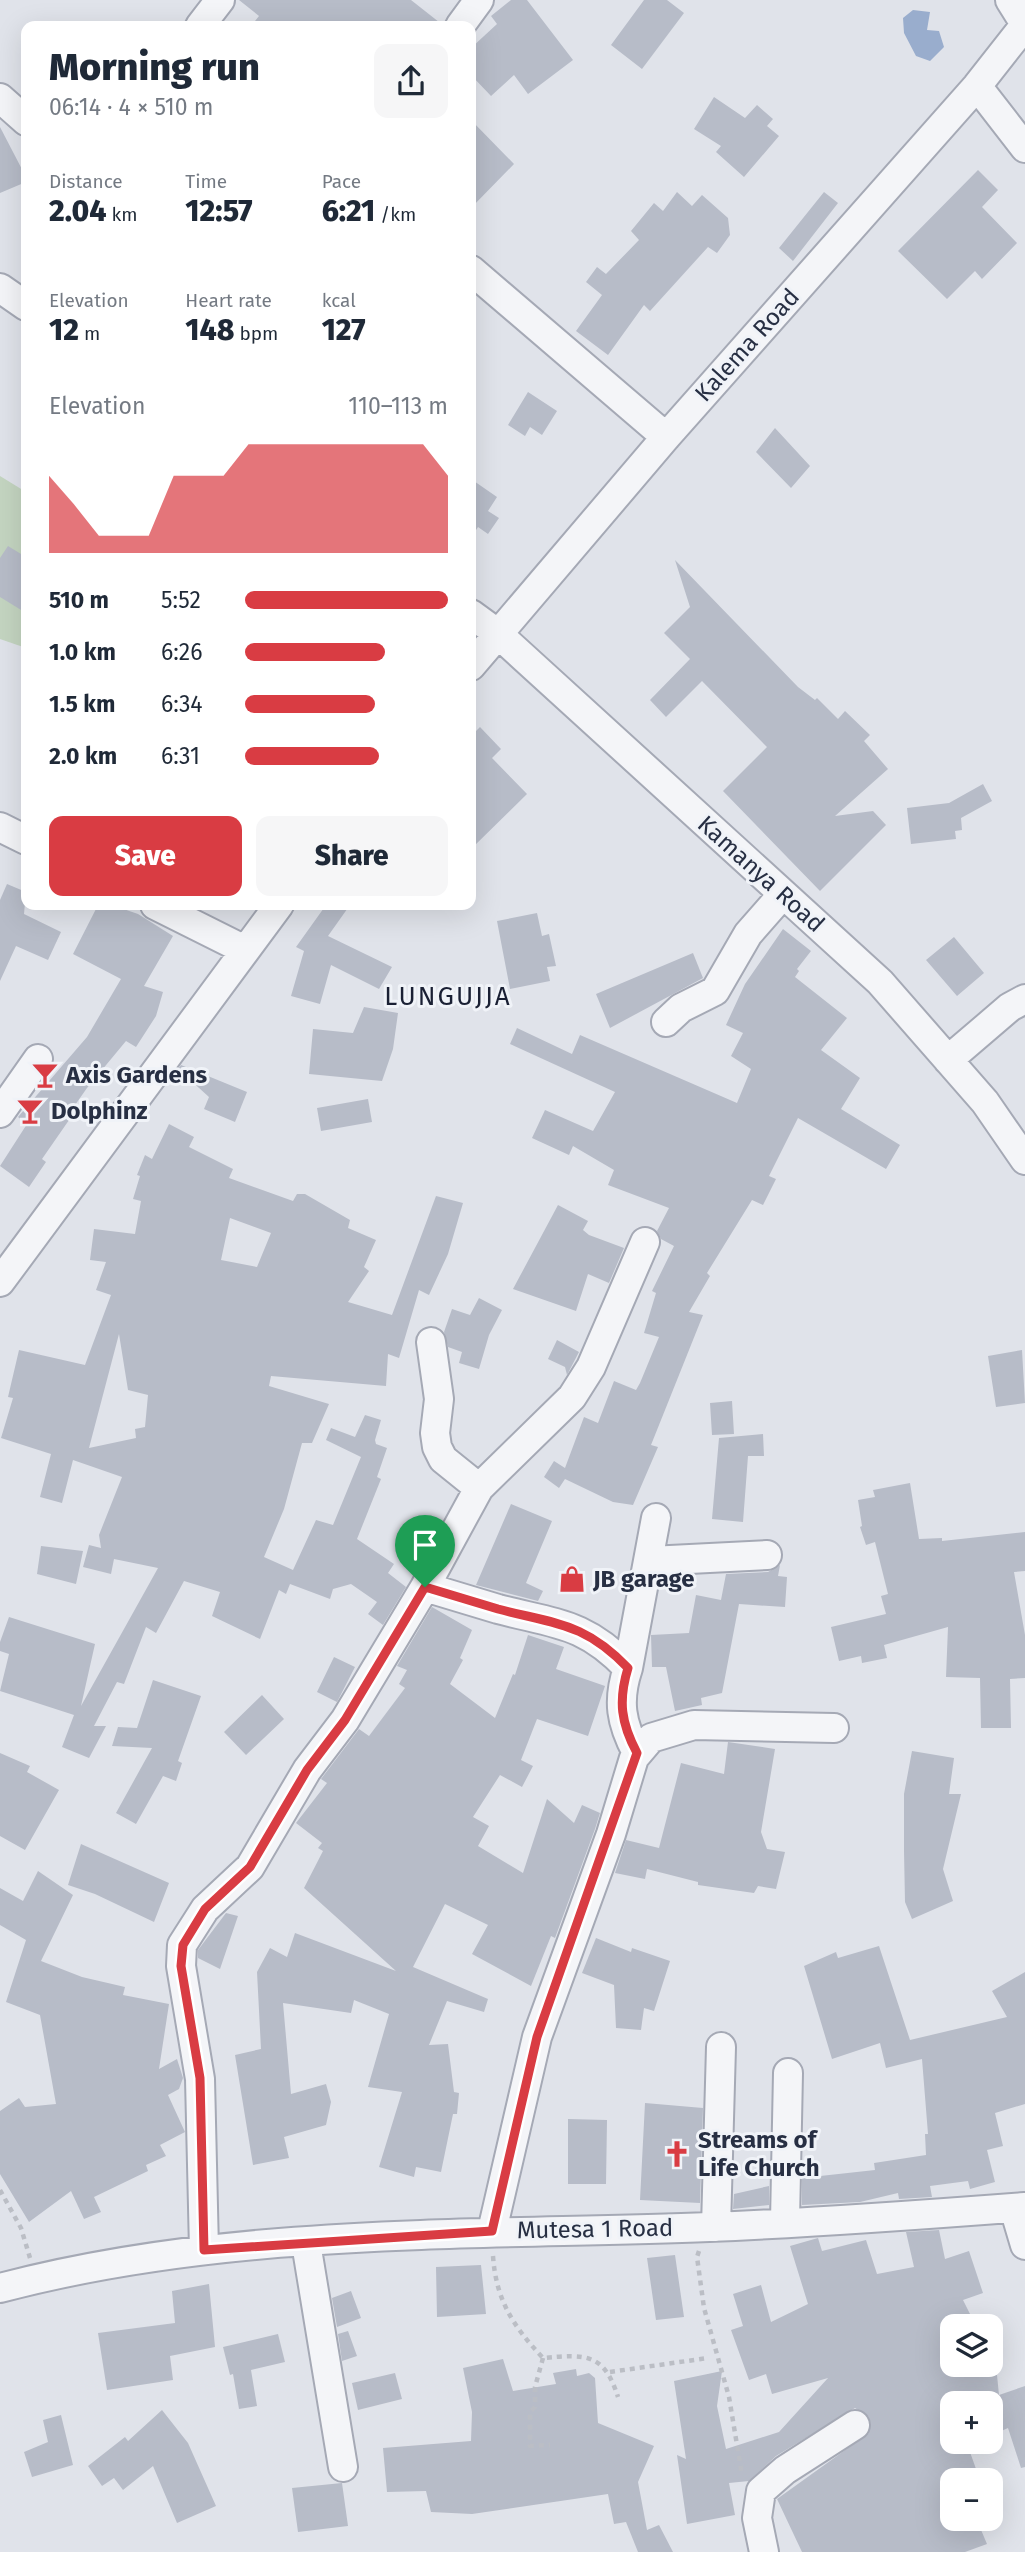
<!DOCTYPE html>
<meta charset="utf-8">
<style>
:root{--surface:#fff;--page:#f6f6f7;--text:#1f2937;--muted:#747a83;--accent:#d93c43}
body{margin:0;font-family:"Fira Sans",sans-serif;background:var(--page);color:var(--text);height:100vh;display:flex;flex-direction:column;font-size:26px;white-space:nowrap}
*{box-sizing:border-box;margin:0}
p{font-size:23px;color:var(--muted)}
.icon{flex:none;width:38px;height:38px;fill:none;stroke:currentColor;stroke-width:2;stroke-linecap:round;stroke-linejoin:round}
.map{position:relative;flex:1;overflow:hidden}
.side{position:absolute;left:21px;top:21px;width:455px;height:889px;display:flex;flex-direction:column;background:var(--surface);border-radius:14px;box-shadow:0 7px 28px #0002}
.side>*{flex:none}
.tools{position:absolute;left:940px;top:2314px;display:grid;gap:14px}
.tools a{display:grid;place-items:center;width:63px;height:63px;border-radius:14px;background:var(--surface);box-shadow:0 7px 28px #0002;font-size:35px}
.pin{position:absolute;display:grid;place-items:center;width:60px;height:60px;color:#fff;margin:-72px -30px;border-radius:50% 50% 50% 0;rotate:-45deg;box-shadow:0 0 7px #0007}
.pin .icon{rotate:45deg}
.round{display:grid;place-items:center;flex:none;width:74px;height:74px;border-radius:14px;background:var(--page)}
.head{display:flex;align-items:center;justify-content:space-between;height:119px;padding:0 28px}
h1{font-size:38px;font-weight:800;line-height:52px}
.stats{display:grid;grid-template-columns:repeat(3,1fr);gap:10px;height:119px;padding:7px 28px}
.stats div{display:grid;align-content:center}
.stats b{font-size:30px;font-weight:800}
.stats small{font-size:19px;font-weight:400}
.stats p{font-size:19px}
.chart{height:196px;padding:14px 28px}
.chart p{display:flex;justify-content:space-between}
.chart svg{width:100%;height:126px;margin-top:7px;fill:var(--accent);opacity:.7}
.cta{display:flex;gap:14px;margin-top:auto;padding:14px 28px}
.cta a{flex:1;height:80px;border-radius:14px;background:var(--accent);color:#fff;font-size:28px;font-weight:800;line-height:80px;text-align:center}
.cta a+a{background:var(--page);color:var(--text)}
ul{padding:0 28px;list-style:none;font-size:23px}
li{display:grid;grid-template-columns:112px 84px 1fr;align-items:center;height:52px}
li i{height:18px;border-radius:9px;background:var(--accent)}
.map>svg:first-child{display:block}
.green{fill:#c4d5c1}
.water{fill:#99adcd}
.building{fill:#b7bcc8;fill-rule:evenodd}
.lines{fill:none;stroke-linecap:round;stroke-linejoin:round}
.minor-casing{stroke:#a5a9b5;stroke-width:32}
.path{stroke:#bbbec5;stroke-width:4.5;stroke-dasharray:5 5;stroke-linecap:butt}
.minor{stroke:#f4f5f8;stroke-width:28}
.route-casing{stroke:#fff;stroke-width:14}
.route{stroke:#d93c43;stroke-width:9}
.labels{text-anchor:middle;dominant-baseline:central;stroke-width:6;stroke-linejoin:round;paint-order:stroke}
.street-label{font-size:24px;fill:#272f43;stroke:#f0f3f8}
.poi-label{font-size:24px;font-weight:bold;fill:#272f43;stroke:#f0f3f8;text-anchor:start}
.neighbourhood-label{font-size:26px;letter-spacing:2px;fill:#1a2034;stroke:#f0f3f8}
</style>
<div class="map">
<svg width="1025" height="2552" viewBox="0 0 1025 2552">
<rect width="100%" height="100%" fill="#e0e3ea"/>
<path class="green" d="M0 476 26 492V648L0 639Z"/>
<path class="water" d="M913 10 930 12 927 30 939 31 944 47 930 61 916 56 904 33 903 18Z"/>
<path class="building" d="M239 0H411L444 26H251L259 16Z
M511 0H527L573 60 528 94 514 75 491 96 471 75V48L497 24 491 16Z
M644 0H667L684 13 642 69 611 45Z
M714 97 745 118 757 105 773 119 767 126 779 136 744 177 716 152 721 146 694 129Z
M471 120 514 164 471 208Z
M0 127 26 177V182L0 193Z
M978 170 998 190 982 207 1017 243 982 279 975 271 947 299 898 251Z
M677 192 692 206 702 195 728 218 730 235 717 253 708 247 650 311 644 305 608 355 576 331 602 295 586 282 597 267 606 274 639 240 631 231 654 203 663 211Z
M824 192 838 203 793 261 779 248Z
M528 392 557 411 542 435 530 427 525 436 508 425Z
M775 428 810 466 791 488 756 452Z
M471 479 497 497 488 511 499 518 488 534 478 527 471 538Z
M8 546 26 557V613L0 597V558Z
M675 560 798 687 815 700 817 698 838 719 845 711 870 735 864 741 888 769 835 816 873 811 886 825 820 891 723 791 767 747 702 681 666 717 650 700 690 659 664 633 690 607Z
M480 727 501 749 492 758 527 794 471 849V736Z
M983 784 992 801 961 818 962 830 955 831 956 839 911 844 907 808 949 803Z
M7 884 26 892 24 914 61 932 48 960 16 946 0 981V900Z
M98 905H112L138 914 173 936 144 986 163 992 156 1016 136 1047 126 1041 87 1088 73 1108 76 1110 42 1159 46 1162 29 1187 0 1166 27 1124 18 1117 87 1037 121 979 73 954Z
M326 905H350L328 936 392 967 379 989 331 965 320 1004 291 996 304 951 296 947Z
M537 913 542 936 549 934 556 966 547 967 550 981 510 989 497 921Z
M783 929 811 951 797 969 799 971 795 977 847 1018 821 1050 860 1078 841 1109 900 1145 886 1169 798 1118 769 1176 776 1179 763 1205 752 1200 707 1273 710 1276 689 1312 703 1315 651 1445 658 1447 633 1505 613 1502 565 1479 559 1488 544 1477 554 1461 565 1468 584 1417 598 1423 614 1381 636 1390 640 1383 659 1337 644 1333 656 1293 652 1291 674 1246 661 1239 657 1231 669 1208 608 1185 614 1170 573 1146 569 1155 532 1138 545 1110 593 1131 615 1092 510 1044 517 1028 572 1054 580 1035 737 1103 751 1069 731 1056 743 1033 726 1025 745 984Z
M954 937 984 973 957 996 926 960Z
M693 953 703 978 610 1028 596 994Z
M364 1007 398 1013 393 1049 382 1081 309 1074 313 1029 353 1033Z
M181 1065 247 1092 235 1122 204 1109 209 1097 178 1069Z
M368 1099 372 1122 321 1131 317 1108Z
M169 1124 194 1137 189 1147 233 1169 229 1178 293 1201 297 1194H305L350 1220 348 1228 376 1240 364 1267 369 1271 348 1302 392 1315 436 1196 463 1203 448 1254 429 1295 419 1290 399 1358 388 1354 386 1386 271 1376 269 1386 329 1404 312 1443H302L284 1509 264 1557 293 1570 316 1520 333 1525 361 1457 326 1440 331 1428 355 1437 365 1415 381 1420 375 1440 376 1444 387 1448 377 1477 381 1479 357 1539 394 1564 388 1573 406 1587 383 1625 368 1614 377 1602 351 1584 333 1589 330 1599 290 1584 286 1594 279 1590 260 1639 212 1616 220 1592 184 1581 156 1633 146 1627 124 1684 117 1682 94 1726H106L89 1758 62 1747 74 1715 0 1691 9 1654 0 1651V1642L9 1617 95 1644 81 1706 158 1568 114 1559 111 1574 83 1567 89 1545 101 1548 99 1535 122 1477 73 1460 62 1503 40 1497 51 1454 1 1438 13 1398 8 1397 19 1350 85 1365 111 1295 96 1290 106 1262 90 1260 94 1229 135 1234 141 1201 133 1199 140 1176 137 1175 145 1155 152 1159ZM230 1218 271 1233 257 1267 221 1260ZM119 1334 128 1390 148 1395 145 1427 135 1429 136 1438 89 1448Z
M558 1205 588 1221 583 1230 589 1235 624 1248 609 1283 588 1274 576 1311 513 1289Z
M479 1298 502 1310 489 1335 479 1369 459 1363 462 1352 448 1347 444 1332 452 1309 470 1315Z
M557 1340 579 1352 567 1375 565 1367 548 1359Z
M1022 1350 1025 1403 996 1407 988 1356Z
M732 1401 734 1434 712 1435 710 1403Z
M763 1434 764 1456H748L743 1522 712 1519 719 1438Z
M910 1483 919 1539 942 1538V1541L1025 1532V1571L1014 1572 1025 1635V1678L1010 1679 1011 1728H981L980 1678 946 1677 948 1627 884 1645 887 1658 862 1663 861 1656 839 1661 831 1627 886 1614 881 1596 888 1594 875 1542 866 1545 860 1527 862 1526 858 1500 875 1497 873 1490Z
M511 1504 552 1521 526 1583 543 1591 538 1601 476 1585Z
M41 1546 83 1551 76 1584 37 1574Z
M780 1565 778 1576 787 1577 785 1607 739 1604 722 1693 701 1698 702 1705 675 1711 666 1667H652L651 1635 689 1633 696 1595 721 1600 726 1574 768 1572Z
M432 1607 472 1630 460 1658 463 1660 450 1684 495 1718 513 1674 515 1675 528 1635 564 1647 556 1669 605 1686 588 1736 537 1719 521 1760 533 1766 522 1787 500 1775 473 1817 489 1826 478 1846 523 1873 547 1799 574 1823 582 1805 600 1813 595 1829 555 1938 551 1936 531 1986 472 1954 488 1925 445 1904 413 1967 488 1999 484 2012 447 2001 429 2045 448 2044 454 2092 459 2093 457 2114H453L441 2172 416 2167 414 2177 379 2167 402 2092 368 2087 389 2014 354 2000 351 2013 283 2003 291 2094 326 2084 331 2102 326 2125 284 2137 289 2158 253 2165 235 2055 261 2049 257 1972 270 1948 287 1957 295 1933 396 1971 304 1888 323 1851 318 1848 322 1843 296 1823 327 1783 321 1779 359 1729 369 1736 405 1688 399 1684 407 1670 397 1666Z
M334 1657 355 1667 337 1702 317 1692Z
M153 1680 201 1696 178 1761 182 1763 176 1781 163 1776 136 1824 116 1813 152 1748 112 1746 118 1727 137 1728Z
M262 1695 284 1719 246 1755 224 1732Z
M728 1742 775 1749 761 1832 767 1849 785 1852 776 1889 758 1886 754 1893 698 1885V1882L647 1869 645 1879 615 1873 626 1840 659 1848 681 1763 724 1774Z
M912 1751 954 1758 949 1794H961L943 1869 953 1901 912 1919 905 1902 904 1851V1794Z
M0 1753 30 1766 27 1772 59 1790 25 1850 0 1836Z
M81 1844 169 1883 154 1922 95 1894 68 1885Z
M38 1871 73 1895 41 1961 82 1977 125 1987 123 1995 169 2004 159 2069 177 2059 183 2078 179 2089 168 2095 185 2132 160 2145 166 2156 146 2165 148 2171 94 2197 101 2212 84 2219 71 2191 29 2222 0 2174V2111L19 2098 25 2107 56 2104 40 2015 6 2002 26 1940 0 1925V1888L23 1901Z
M226 1913 238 1916 220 1969 198 1958V1950Z
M596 1938 631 1952 632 1948 670 1961 654 2011 644 2008 641 2030 616 2028 614 1985 582 1973Z
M879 1946 910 2040 1007 2017 992 1991 1025 1972V2104L995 2113 1003 2146 987 2150 995 2182 970 2189 968 2181 930 2186 932 2197 899 2199 898 2193 860 2202 802 2205V2178L875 2170 874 2163 926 2155 925 2134H928L922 2059 886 2068 880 2043 832 2059 804 1966 836 1952 838 1958Z
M645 2103 703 2108 700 2203 640 2200Z
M568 2119 607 2120 606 2184H568Z
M769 2186V2205L733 2209 734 2194Z
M939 2230 945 2259 969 2251 983 2293 963 2300 976 2326H952V2364H970L974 2375H997L999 2395 1025 2386V2467L1021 2468 1008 2428 990 2436V2403H952V2441H966L980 2480H952V2518H976L987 2544 965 2552H802L777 2499 869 2433V2417L855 2408 776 2456 749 2481 729 2483 735 2515 687 2524 677 2455 686 2459 674 2381 722 2371 717 2406 726 2449 779 2432 828 2378 772 2394 766 2374 749 2380 731 2330 743 2326 733 2294 761 2285 771 2322 808 2304 790 2246 818 2238 822 2251 866 2240 877 2274 914 2267 906 2232Z
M675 2255 684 2317 656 2320 647 2258Z
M481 2265 486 2314 437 2317 436 2267Z
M209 2284 215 2347 170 2356 173 2380 107 2390 98 2333 175 2323 172 2291Z
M351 2291 361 2318 337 2327 332 2298Z
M348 2331 357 2356 342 2361 338 2334Z
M278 2334 285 2362 251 2370 257 2406 239 2409 233 2374 230 2375 223 2347Z
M503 2359 513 2391 556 2384 553 2373 576 2369 577 2376 589 2373 595 2378 598 2423 654 2446 638 2482 647 2530 659 2525 673 2552H638L626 2522 614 2524 608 2494 472 2514 431 2512 426 2491 387 2492 383 2448 471 2441 472 2412 463 2368Z
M395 2373 402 2399 358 2410 352 2383Z
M162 2410 188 2443 216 2506 177 2523 153 2466 123 2490 114 2478 102 2486 88 2466 125 2437 128 2441Z
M61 2415 73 2465 32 2477 24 2452 48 2442 43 2420Z
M342 2483 348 2526 298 2532 292 2488Z"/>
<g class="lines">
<defs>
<path id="minor" d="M1010 0 1025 24
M200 26 220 0
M460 26 479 0
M977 86 1025 148
M0 98 26 121
M471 270 666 437
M0 288 26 306
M471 614 497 633 880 982 985 1102 1025 1160
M471 666 666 437 977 86 1025 25
M0 827 26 840
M155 905 245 950
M666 1022 681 1008 715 991 748 934 783 894
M948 1060 1010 1007 1025 999
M0 1113 38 1059
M0 1282 279 905
M431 1342 439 1399 435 1433 437 1447 443 1459 479 1488
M650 1561 767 1555
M425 1587C449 1594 474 1602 498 1609 555 1624 584 1622 628 1668
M637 1753C621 1723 617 1701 628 1668L656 1518
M1014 2208 1025 2245
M785 2221 788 2073
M716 2227 721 2047
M492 2231 537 2037 611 1834 634 1758 651 1738 694 1725 834 1728
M306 2243 343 2467
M204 2250 200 2079 181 1966 182 1945 205 1909 250 1867 307 1770 345 1720 425 1587 479 1488 572 1397 591 1367 645 1242
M0 2288C231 2227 472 2236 709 2227 814 2223 920 2215 1025 2207
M764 2552 757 2518 761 2491 785 2470 855 2425"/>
</defs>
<use href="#minor" class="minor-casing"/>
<path class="path" d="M0 2190 21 2228 30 2258
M699 2251 697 2257 704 2308 729 2397 742 2475
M493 2256C496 2300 513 2326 543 2358 586 2354 604 2353 618 2397
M543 2358 535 2387V2407L530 2412V2446L550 2445
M610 2372 708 2358"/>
<use href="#minor" class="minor"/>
</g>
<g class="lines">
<defs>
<path id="route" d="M425 1587C449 1594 474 1602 498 1609 555 1624 584 1622 628 1668 618 1701 621 1723 637 1753L537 2037 492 2231 204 2250 200 2078 181 1966 183 1945 205 1909 250 1867 307 1770 345 1720Z"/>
</defs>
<use href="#route" class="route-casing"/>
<use href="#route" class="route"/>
</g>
<defs>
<symbol id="bar-bare" viewBox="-9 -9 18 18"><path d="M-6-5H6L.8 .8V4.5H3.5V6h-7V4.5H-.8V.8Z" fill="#d93c43" stroke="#f0f3f8" stroke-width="2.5" paint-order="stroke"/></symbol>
<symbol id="shop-bare" viewBox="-9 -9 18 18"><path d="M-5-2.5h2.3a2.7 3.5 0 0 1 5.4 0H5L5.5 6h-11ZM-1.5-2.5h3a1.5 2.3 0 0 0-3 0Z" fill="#d93c43" stroke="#f0f3f8" stroke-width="2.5" paint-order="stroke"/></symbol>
<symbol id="church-bare" viewBox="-9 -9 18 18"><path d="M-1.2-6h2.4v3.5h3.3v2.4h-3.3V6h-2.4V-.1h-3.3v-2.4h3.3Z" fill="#d93c43" stroke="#f0f3f8" stroke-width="2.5" paint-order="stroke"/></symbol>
</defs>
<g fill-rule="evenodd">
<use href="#bar-bare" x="26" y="1056" width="38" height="38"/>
<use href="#bar-bare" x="11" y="1092" width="38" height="38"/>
<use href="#shop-bare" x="553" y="1560" width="38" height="38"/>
<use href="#church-bare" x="658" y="2135" width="38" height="38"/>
</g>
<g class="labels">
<g class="street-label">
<text transform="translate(747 345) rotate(-48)">Kalema Road</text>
<text transform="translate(761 874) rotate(42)">Kamanya Road</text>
<text transform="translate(595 2229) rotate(-1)">Mutesa 1 Road</text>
</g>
<g class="poi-label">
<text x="66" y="1075">Axis Gardens</text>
<text x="51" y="1111">Dolphinz</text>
<text x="593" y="1579">JB garage</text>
<text x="698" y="2140">Streams of<tspan x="698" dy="28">Life Church</tspan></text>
</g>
<g class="neighbourhood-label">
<text x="448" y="996">LUNGUJJA</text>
</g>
</g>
</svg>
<div class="tools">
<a><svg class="icon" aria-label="layers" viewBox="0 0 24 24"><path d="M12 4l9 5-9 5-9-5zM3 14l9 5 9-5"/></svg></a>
<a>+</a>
<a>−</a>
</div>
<div class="pin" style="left:425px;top:1587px;background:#1e9e55"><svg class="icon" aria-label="arrive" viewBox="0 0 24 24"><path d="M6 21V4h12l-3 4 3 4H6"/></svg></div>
<section class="side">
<div class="head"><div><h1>Morning run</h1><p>06:14 · 4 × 510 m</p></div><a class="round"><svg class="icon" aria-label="share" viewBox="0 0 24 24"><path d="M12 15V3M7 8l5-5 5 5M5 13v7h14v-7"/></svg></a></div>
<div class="stats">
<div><p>Distance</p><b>2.04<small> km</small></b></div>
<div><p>Time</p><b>12:57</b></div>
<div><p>Pace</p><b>6:21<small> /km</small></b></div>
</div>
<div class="stats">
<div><p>Elevation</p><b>12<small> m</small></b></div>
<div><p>Heart rate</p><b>148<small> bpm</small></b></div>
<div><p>kcal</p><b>127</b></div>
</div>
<div class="chart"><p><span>Elevation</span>110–113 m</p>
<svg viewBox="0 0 160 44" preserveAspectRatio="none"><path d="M0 44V17L10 27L20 38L30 38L40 38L50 17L60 17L70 17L80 6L90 6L100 6L110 6L120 6L130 6L140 6L150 6L160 17V44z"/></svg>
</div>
<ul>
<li><b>510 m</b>5:52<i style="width:100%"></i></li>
<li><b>1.0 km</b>6:26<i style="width:69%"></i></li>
<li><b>1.5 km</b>6:34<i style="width:64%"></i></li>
<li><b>2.0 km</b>6:31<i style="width:66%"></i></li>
</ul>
<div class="cta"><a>Save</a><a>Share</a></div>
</section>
</div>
